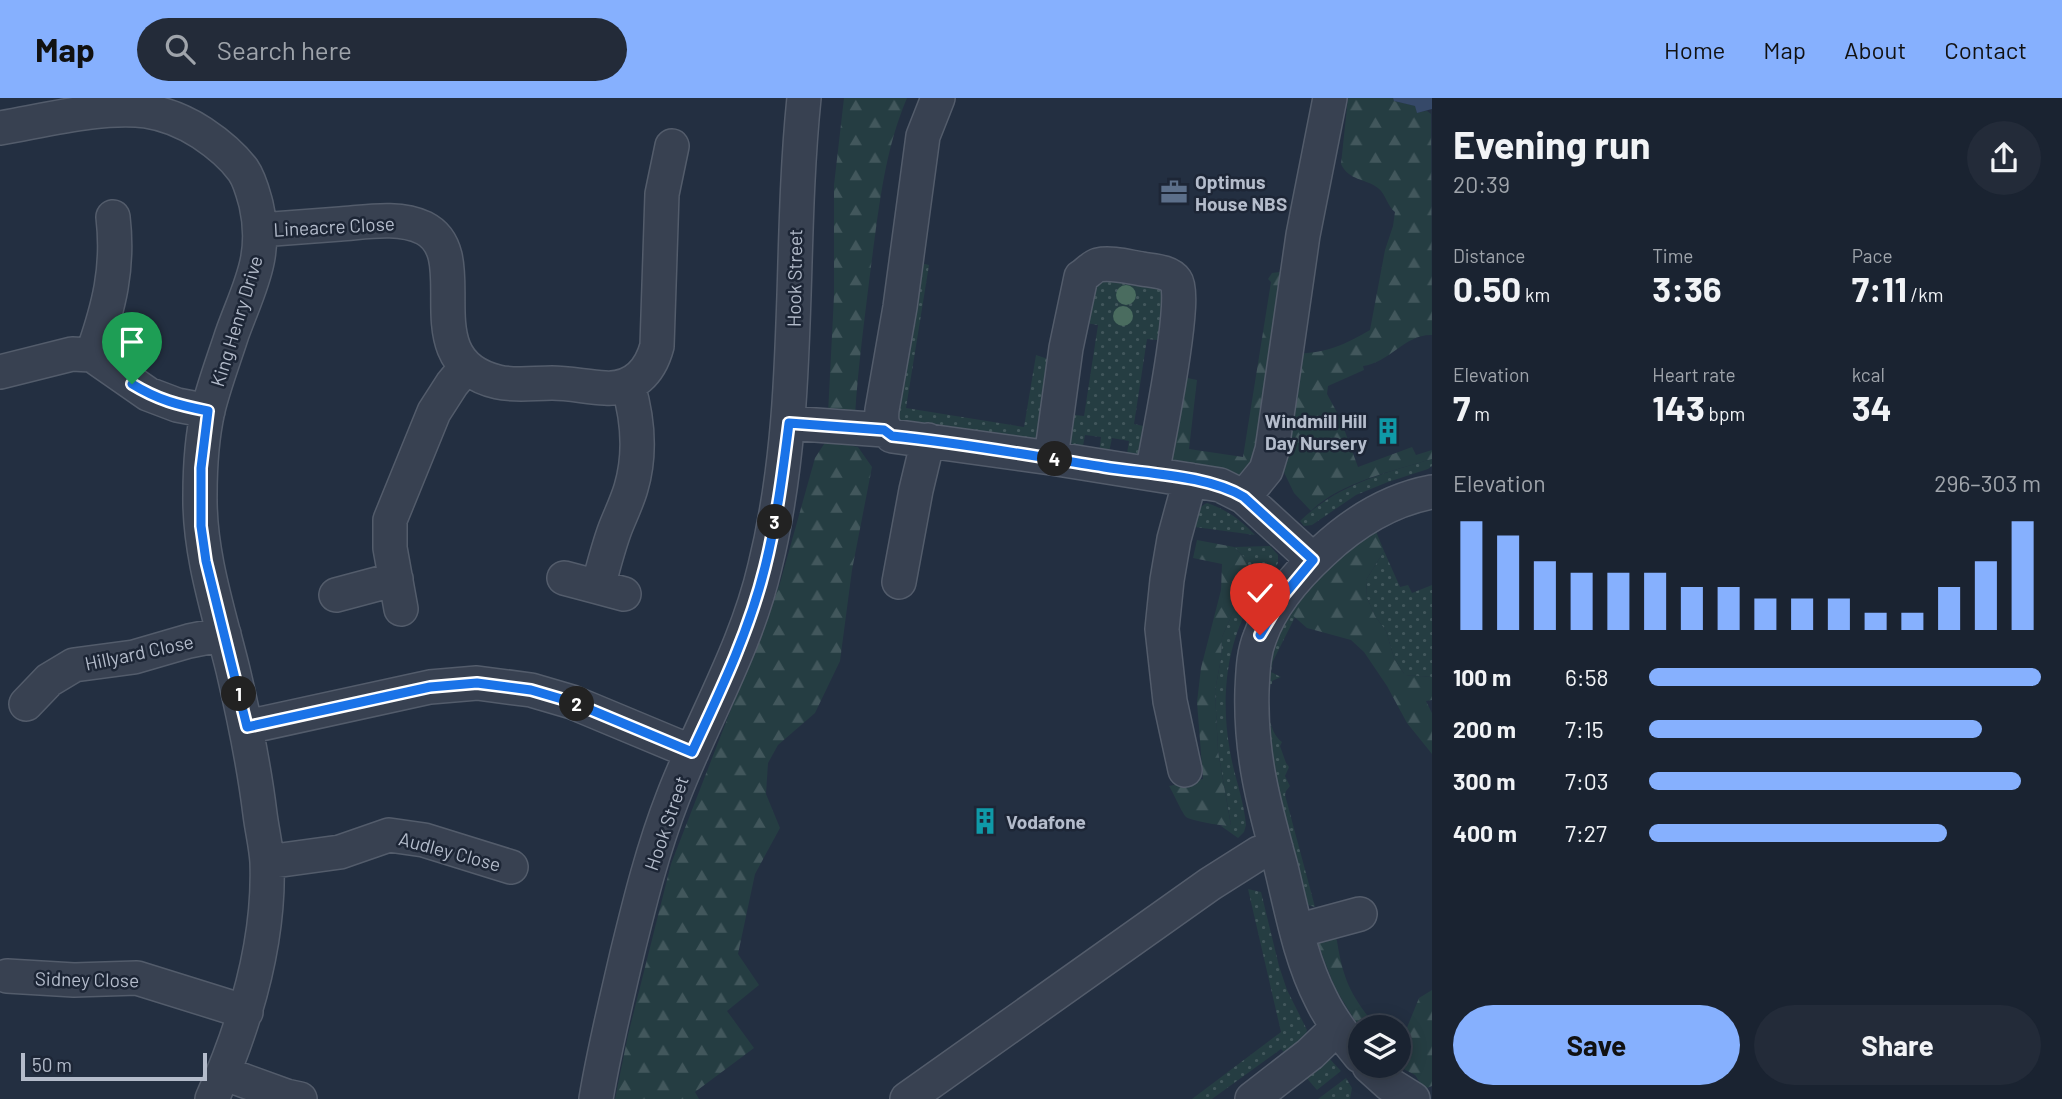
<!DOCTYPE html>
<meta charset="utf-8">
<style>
:root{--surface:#1a2331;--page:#232b39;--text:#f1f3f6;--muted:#9fa4ab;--line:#38404d;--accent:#86b0fe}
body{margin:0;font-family:Barlow,sans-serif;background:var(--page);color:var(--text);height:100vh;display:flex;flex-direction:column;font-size:26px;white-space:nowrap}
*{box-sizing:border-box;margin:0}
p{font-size:23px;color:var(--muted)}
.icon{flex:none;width:38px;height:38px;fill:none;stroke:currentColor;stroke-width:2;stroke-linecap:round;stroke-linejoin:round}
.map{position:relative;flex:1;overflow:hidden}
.side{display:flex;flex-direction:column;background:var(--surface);width:630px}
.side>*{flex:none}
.tools{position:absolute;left:1348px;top:917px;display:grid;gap:14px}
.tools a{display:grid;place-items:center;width:63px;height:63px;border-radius:50%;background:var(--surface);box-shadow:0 4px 18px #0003,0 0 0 2px var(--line);font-size:35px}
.scale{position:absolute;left:21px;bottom:18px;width:186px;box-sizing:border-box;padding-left:7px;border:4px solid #b4bccb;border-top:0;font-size:19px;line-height:24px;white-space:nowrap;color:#b4bccb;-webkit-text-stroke:5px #1d2636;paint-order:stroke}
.pin{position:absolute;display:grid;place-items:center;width:60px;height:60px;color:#fff;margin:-72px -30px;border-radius:50% 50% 50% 0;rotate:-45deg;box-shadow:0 0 7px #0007}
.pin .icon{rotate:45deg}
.km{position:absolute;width:35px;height:35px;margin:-18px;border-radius:50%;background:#222;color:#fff;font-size:19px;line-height:35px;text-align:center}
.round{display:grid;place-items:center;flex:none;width:74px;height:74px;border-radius:37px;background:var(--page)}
.summary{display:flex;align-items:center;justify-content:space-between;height:119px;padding:0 21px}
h1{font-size:38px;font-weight:700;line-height:52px}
.figures{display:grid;grid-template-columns:repeat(3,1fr);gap:10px;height:119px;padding:7px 21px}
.figures div{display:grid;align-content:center}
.figures b{font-size:35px;font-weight:700}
.figures small{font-size:19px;font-weight:400}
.figures p{font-size:19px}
.chart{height:196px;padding:14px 21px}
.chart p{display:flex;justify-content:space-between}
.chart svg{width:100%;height:126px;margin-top:7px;stroke:var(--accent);stroke-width:6}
.cta{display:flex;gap:14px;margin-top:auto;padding:14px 21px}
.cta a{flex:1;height:80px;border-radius:42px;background:var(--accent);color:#111;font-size:28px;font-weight:700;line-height:80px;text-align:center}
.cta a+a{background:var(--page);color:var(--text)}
ul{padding:0 21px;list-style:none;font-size:23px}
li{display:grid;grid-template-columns:112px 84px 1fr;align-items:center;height:52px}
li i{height:18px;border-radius:9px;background:var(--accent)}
header{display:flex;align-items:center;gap:42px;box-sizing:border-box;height:98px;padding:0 35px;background:var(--accent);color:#111}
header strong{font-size:33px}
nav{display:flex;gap:38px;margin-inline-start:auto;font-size:24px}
.search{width:490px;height:63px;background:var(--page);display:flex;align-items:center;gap:18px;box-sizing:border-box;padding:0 24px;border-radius:38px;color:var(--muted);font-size:26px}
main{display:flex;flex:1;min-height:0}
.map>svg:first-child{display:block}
.grass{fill:url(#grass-dots)}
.forest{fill:url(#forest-firs)}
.water{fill:#364969}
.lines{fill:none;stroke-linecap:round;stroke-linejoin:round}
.minor-casing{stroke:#535c6b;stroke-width:36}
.minor{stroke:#384151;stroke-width:33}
.tree{fill:#4a6c5f}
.route-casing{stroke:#fff;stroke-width:14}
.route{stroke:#1a73e8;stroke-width:9}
.labels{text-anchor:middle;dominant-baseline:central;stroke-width:5;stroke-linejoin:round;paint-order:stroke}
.poi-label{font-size:19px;font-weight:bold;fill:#b4bccb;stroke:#1d2636;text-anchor:start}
.street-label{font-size:19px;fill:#b4bccb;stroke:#1d2636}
</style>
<header>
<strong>Map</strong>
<div class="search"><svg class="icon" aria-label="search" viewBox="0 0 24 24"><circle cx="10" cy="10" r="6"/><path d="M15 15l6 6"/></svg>Search here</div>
<nav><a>Home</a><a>Map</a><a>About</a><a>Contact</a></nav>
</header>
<main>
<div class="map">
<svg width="1432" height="1001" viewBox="0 0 1432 1001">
<defs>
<pattern id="grass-dots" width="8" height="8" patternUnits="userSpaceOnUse" patternTransform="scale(1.75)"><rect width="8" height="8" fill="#253d42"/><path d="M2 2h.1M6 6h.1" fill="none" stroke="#42575c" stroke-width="1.8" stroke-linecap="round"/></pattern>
<pattern id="forest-firs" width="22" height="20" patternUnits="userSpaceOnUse" patternTransform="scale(1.75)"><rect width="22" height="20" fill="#253d42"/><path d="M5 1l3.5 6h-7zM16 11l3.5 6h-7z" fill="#42575c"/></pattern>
</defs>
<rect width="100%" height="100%" fill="#232f41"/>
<path class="grass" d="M913 163 929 167 906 310 1024 329 1036 257 1051 262 1050 315 1036 345 895 323Z
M1108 177 1161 188 1166 243 1147 241 1134 326 1152 330 1146 355 1126 362 1129 343 1112 340 1108 359 1099 356 1101 339 1085 337 1082 354C1065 345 1068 333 1066 316L1084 318 1098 227 1080 224 1085 197Z
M1432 361V368L1428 371 1388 384 1356 397 1312 427 1304 428 1300 423C1337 387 1384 375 1432 361Z
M1207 405C1227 412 1240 421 1255 437L1195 429C1197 419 1197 409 1207 405Z
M1270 448 1278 457V465C1270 479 1260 491 1251 505 1225 548 1221 605 1230 653 1234 678 1244 702 1246 727L1244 734 1238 740 1221 728 1231 727 1218 653 1215 593 1221 560 1222 539 1233 514 1250 495 1244 459 1234 449Z
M1384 453 1400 489 1408 487 1412 495 1432 487V579L1405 577 1394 560 1386 533 1375 518 1367 500 1366 482Z
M1290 515 1295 519 1273 563 1271 574 1281 579 1272 583V586L1266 587 1275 544Z
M1267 609C1269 621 1272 637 1282 644L1280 648 1286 665 1289 669 1285 678 1290 688 1286 693 1285 697 1315 809 1308 807 1302 799 1272 670Z
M1248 791 1261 794 1279 868 1287 892 1307 932 1305 941 1290 961 1281 951 1212 1001H1192L1281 934Z
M1326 957 1341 973 1317 992 1304 977Z
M1346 980 1352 990 1350 1001H1318Z"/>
<path class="forest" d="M844 0H907C884 54 879 111 871 168 865 218 858 268 855 318L828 316 834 198V87Z
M1348 0H1393L1394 3 1416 8 1417 14 1427 13 1431 16 1432 237C1405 236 1389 265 1363 268L1364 272 1328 288 1327 296 1340 320 1358 369 1412 349 1416 357 1432 352V361C1395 372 1339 385 1311 413L1294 395 1279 364 1292 255C1323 257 1344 247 1370 232L1385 152 1393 128 1395 114C1387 108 1386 96 1378 90 1365 80 1349 83 1341 66Z
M1287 173 1257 367 1243 379 1171 366 1165 346 1183 279 1197 282 1189 351 1243 359 1271 184 1268 181 1272 175Z
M826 343 858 349 872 369 852 472 840 563 815 615 778 647 768 665 766 696 780 730 755 776 738 856 759 887 727 913 754 950 695 994 699 1001H615L628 937 671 766 780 485 815 360Z
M1375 431 1384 453 1366 482 1367 500 1375 518 1386 533 1394 560 1405 577 1432 579V602L1426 603 1432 615V656L1407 625 1387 588 1364 554 1351 542 1307 530 1290 515 1314 480Z
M1197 442 1234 449 1244 459 1253 481 1250 495 1233 514 1222 539 1221 560 1215 593 1218 653 1231 728C1223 728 1191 723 1186 719 1182 715 1174 696 1169 688L1203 681 1197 604 1201 570 1221 492 1222 466 1193 460Z
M1336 837C1343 882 1349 894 1376 929L1360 931 1335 890 1318 846 1325 841Z
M1432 892V988L1424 991 1415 977 1398 968V930L1406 932 1419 900Z"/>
<path class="water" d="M1393 0H1432V11L1417 15 1415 8 1394 3Z"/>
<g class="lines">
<defs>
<path id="minor" d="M938 0 923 38 900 209 882 312C881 324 882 330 892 338L1051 360 1220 387 1244 399 1313 462
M0 30C42 23 104 7 146 13 166 16 185 24 202 35 217 45 232 57 243 72 250 82 253 95 256 106 268 159 249 189 232 236 224 261 214 287 208 312 202 339 200 370 200 397 199 456 219 515 233 572 244 619 254 667 260 716 262 732 266 748 267 764 270 846 245 927 212 1001
M260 132C287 130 313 128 340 126 367 124 399 118 424 130 479 158 408 263 498 284 515 288 534 285 552 285 569 285 587 289 605 290 633 292 650 274 657 248L662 96 672 48
M92 257C109 209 119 170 113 119
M0 274 72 256 92 257 148 296 177 307 208 313
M788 325 884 332
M1051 360 1066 250 1081 179C1086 176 1092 169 1098 167 1111 164 1129 169 1142 171 1153 173 1169 173 1176 183 1188 199 1157 348 1152 376
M1244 399 1266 372 1272 352 1303 137 1330 0
M564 480 598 489
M899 484 916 392 928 342
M624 496 598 489C603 470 608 450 615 431 620 418 627 404 631 390 641 356 638 321 628 287
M336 497 396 481
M401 511 390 450V422L434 314 452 286 466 269
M26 606 49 582 74 567 134 559 189 543 224 536
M247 629 430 589 477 585 531 592 572 604 692 654
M1185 672 1170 603 1162 531 1167 482 1174 441 1190 382
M267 764 340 754 389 737 424 742 511 769
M1297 833 1360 816
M7 878 74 882 137 880 246 914
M1360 958C1345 940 1331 922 1321 901 1300 860 1292 814 1281 769 1264 707 1250 657 1252 592 1253 574 1253 556 1260 539 1271 507 1297 477 1322 454 1354 424 1389 402 1432 394
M1369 968 1389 986 1413 1001
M223 975 286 998 300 1001
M596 1001C604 952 616 904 627 856 640 803 653 750 673 699 703 621 746 550 765 468 803 315 788 156 804 0
M907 1001 1210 786 1259 755 1276 750
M1252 1001 1310 956 1337 930"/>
</defs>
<use href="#minor" class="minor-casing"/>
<use href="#minor" class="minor"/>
</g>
<g class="tree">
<circle cx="1126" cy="197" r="10"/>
<circle cx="1123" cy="218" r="10"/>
</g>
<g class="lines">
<defs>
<path id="route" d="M132 286C158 302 178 307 208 313L201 370V428L206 463 247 629 430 589 477 585 531 592 572 604 692 654C720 594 749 534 765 469 777 421 783 373 789 325L884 332 892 338C963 345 1033 358 1104 369 1147 376 1207 377 1244 399L1313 462 1283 498 1260 537"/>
</defs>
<use href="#route" class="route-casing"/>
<use href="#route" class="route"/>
</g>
<defs>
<symbol id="office-bare" viewBox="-9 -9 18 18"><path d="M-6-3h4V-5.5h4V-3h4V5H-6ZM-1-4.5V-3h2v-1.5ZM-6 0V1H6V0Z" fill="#5c6f8a" stroke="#1d2636" stroke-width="2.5" paint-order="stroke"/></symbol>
<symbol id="building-bare" viewBox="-9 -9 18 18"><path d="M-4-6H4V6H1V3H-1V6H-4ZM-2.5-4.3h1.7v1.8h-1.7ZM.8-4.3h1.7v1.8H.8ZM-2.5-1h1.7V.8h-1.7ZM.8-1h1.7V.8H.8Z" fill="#0f9aa8" stroke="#1d2636" stroke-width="2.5" paint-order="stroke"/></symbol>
</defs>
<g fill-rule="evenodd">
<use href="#office-bare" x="1155" y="75" width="38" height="38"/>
<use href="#building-bare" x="1369" y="314" width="38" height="38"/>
<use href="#building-bare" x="966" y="704" width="38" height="38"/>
</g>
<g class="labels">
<g class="poi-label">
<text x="1195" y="83">Optimus<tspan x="1195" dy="22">House NBS</tspan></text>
<text x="1367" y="322" text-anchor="end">Windmill Hill<tspan x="1367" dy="22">Day Nursery</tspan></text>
<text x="1006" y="723">Vodafone</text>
</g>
<g class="street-label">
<text transform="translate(334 128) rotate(-3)">Lineacre Close</text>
<text transform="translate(794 180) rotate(-89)">Hook Street</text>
<text transform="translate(236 223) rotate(-73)">King Henry Drive</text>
<text transform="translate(139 554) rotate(-12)">Hillyard Close</text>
<text transform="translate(666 725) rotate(-71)">Hook Street</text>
<text transform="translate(450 753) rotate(15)">Audley Close</text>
<text transform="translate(87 881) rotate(1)">Sidney Close</text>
</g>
</g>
</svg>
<div class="tools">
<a><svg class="icon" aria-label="layers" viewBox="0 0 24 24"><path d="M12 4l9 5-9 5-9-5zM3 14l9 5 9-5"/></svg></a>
</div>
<div class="scale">50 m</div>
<div class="pin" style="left:132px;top:286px;background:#1e9e55"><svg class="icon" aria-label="arrive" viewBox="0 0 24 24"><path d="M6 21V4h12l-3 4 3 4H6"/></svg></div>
<div class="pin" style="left:1260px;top:537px;background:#d93025"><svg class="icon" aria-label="check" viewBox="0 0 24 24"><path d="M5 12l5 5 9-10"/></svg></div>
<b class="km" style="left:239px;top:596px">1</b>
<b class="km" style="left:577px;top:606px">2</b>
<b class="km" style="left:775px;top:424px">3</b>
<b class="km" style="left:1055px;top:361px">4</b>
</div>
<section class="side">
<div class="summary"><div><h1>Evening run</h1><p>20:39</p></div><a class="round"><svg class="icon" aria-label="share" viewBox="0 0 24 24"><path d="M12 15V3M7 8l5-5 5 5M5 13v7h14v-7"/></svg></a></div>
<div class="figures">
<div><p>Distance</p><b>0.50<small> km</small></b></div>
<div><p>Time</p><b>3:36</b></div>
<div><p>Pace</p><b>7:11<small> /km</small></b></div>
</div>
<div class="figures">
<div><p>Elevation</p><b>7<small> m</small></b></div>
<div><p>Heart rate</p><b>143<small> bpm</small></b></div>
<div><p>kcal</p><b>34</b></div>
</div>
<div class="chart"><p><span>Elevation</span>296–303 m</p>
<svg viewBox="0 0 160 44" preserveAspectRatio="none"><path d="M5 44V6M15 44V11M25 44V20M35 44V24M45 44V24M55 44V24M65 44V29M75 44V29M85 44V33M95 44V33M105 44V33M115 44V38M125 44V38M135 44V29M145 44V20M155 44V6"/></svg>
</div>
<ul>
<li><b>100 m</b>6:58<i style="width:100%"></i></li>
<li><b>200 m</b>7:15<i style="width:85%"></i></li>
<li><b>300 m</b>7:03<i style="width:95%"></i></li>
<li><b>400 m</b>7:27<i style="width:76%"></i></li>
</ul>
<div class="cta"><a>Save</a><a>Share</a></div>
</section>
</main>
